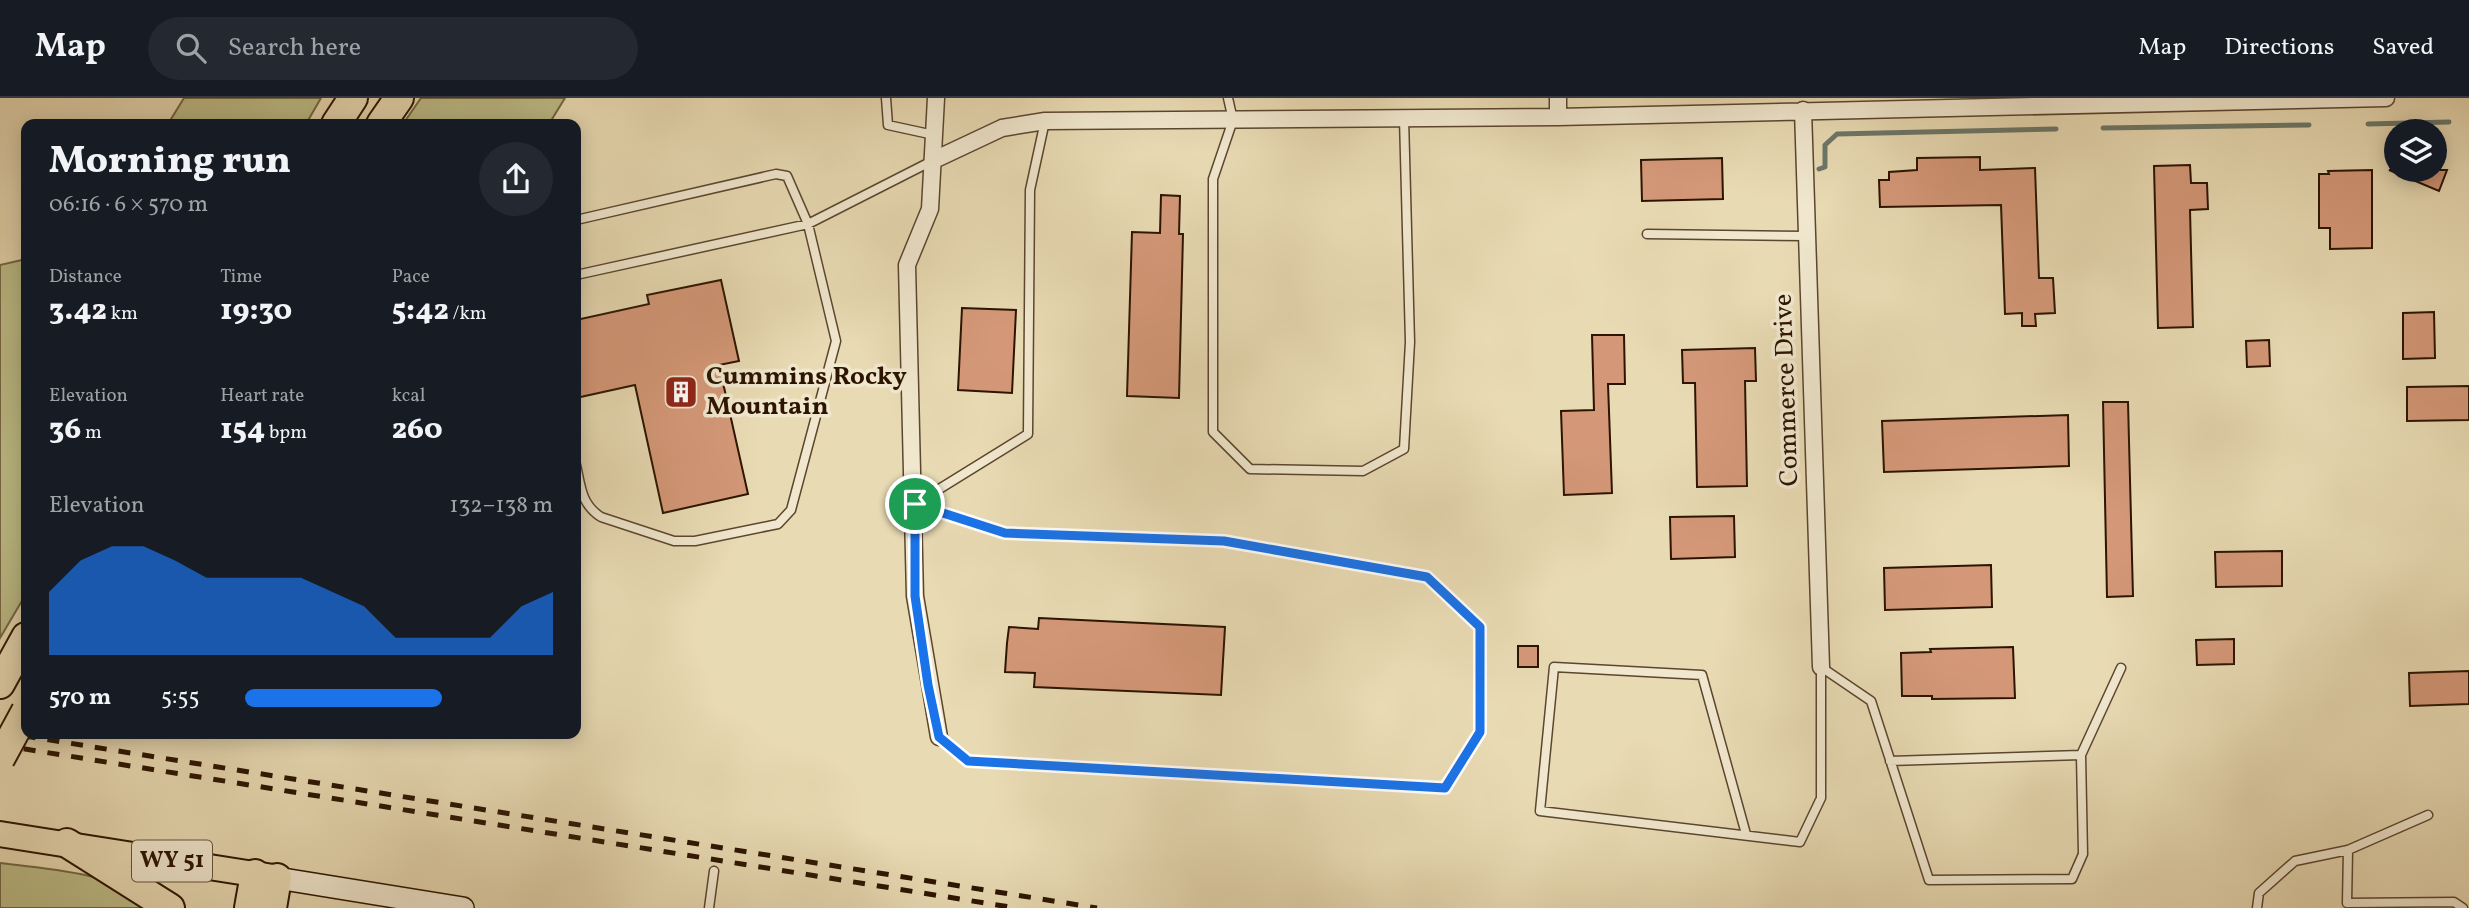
<!DOCTYPE html>
<meta charset="utf-8">
<style>
:root{--surface:#171b24;--page:#242831;--text:#f1f3f6;--muted:#9ea1a6;--line:#363941;--accent:#1a73e8}
body{margin:0;font-family:Vollkorn,serif;background:var(--page);color:var(--text);height:100vh;display:flex;flex-direction:column;font-size:26px;white-space:nowrap}
*{box-sizing:border-box;margin:0}
p{font-size:23px;color:var(--muted)}
.icon{flex:none;width:38px;height:38px;fill:none;stroke:currentColor;stroke-width:2;stroke-linecap:round;stroke-linejoin:round}
.map{position:relative;flex:1;overflow:hidden}
.panel{position:absolute;left:21px;top:21px;width:560px;height:620px;display:flex;flex-direction:column;background:var(--surface);border-radius:14px;box-shadow:0 4px 18px #0003}
.panel>*{flex:none}
.fabs{position:absolute;left:2384px;top:21px;display:grid;gap:14px}
.fabs a{display:grid;place-items:center;width:63px;height:63px;border-radius:50%;background:var(--surface);box-shadow:0 4px 18px #0003;font-size:35px}
.pin{position:absolute;display:grid;place-items:center;width:60px;height:60px;color:#fff;margin:-30px;border:4px solid #fff;border-radius:50%;box-shadow:0 2px 7px #0007}
.round{display:grid;place-items:center;flex:none;width:74px;height:74px;border-radius:37px;background:var(--page)}
.overview{display:flex;align-items:center;justify-content:space-between;height:119px;padding:0 28px}
h1{font-size:38px;font-weight:800;line-height:52px}
.figures{display:grid;grid-template-columns:repeat(3,1fr);gap:10px;height:119px;padding:7px 28px}
.figures div{display:grid;align-content:center}
.figures b{font-size:30px;font-weight:800}
.figures small{font-size:19px;font-weight:400}
.figures p{font-size:19px}
.chart{height:196px;padding:14px 28px}
.chart p{display:flex;justify-content:space-between}
.chart svg{width:100%;height:126px;margin-top:7px;fill:var(--accent);opacity:.7}
ul{padding:0 28px;list-style:none;font-size:23px}
li{display:grid;grid-template-columns:112px 84px 1fr;align-items:center;height:52px}
li i{height:18px;border-radius:9px;background:var(--accent)}
header{display:flex;align-items:center;gap:42px;box-sizing:border-box;height:98px;padding:0 35px;background:var(--surface);border-bottom:2px solid var(--line)}
header strong{font-size:33px}
nav{display:flex;gap:38px;margin-inline-start:auto;font-size:24px}
.search{width:490px;height:63px;background:var(--page);display:flex;align-items:center;gap:18px;box-sizing:border-box;padding:0 24px;border-radius:38px;color:var(--muted);font-size:26px}
.map>svg:first-child{display:block}
.green{fill:#bdbd88;stroke:#746844;stroke-width:2}
.lines{fill:none;stroke-linecap:round;stroke-linejoin:round}
.stream{stroke:#6c786a;stroke-width:5}
.building{fill:#d49878;stroke:#2c1401;stroke-width:2}
.lane-casing{stroke:#5b462e;stroke-width:11}
.street-casing{stroke:#5b462e;stroke-width:19}
.secondary-casing{stroke:#2c1401;stroke-width:24}
.primary-casing{stroke:#2c1401;stroke-width:28}
.highway-casing{stroke:#2c1401;stroke-width:32}
.lane{stroke:#f0e7ce;stroke-width:8}
.street{stroke:#f0e7ce;stroke-width:16}
.secondary{stroke:#f0e7ce;stroke-width:21}
.primary{stroke:#e8dab3;stroke-width:24}
.highway{stroke:#e8dab3;stroke-width:28}
.rail{stroke:#2c1401;stroke-width:5;stroke-dasharray:12 12;stroke-linecap:butt}
.highway-bridge-casing{stroke:#2c1401;stroke-width:32;stroke-linecap:butt}
.highway-bridge{stroke:#e8dab3;stroke-width:28}
.route-casing{stroke:#fff;stroke-width:14}
.route{stroke:#1a73e8;stroke-width:9}
.labels{text-anchor:middle;dominant-baseline:central;stroke-width:7;stroke-linejoin:round;paint-order:stroke}
.shield{fill:#f0e7ce;stroke:#67533e;stroke-width:2}
.shield-label{font-size:24px;font-weight:bold;fill:#2c1401}
.poi-label{font-size:26px;font-weight:bold;fill:#2c1401;stroke:#f0e7ce;text-anchor:start}
.street-label{font-size:26px;fill:#2c1401;stroke:#f0e7ce}
</style>
<header>
<strong>Map</strong>
<div class="search"><svg class="icon" aria-label="search" viewBox="0 0 24 24"><circle cx="10" cy="10" r="6"/><path d="M15 15l6 6"/></svg>Search here</div>
<nav><a>Map</a><a>Directions</a><a>Saved</a></nav>
</header>
<div class="map">
<svg width="2469" height="810" viewBox="0 0 2469 810">
<rect width="100%" height="100%" fill="#e8dab3"/>
<filter id="stains"><feTurbulence type="fractalNoise" baseFrequency=".00286" numOctaves="4"/><feColorMatrix values="0 0 0 0 .2 0 0 0 0 .09 0 0 0 0 .02 0 0 0 .5 -.17"/></filter>
<radialGradient id="worn" r=".72"><stop offset=".6" stop-color="#630" stop-opacity="0"/><stop offset="1" stop-color="#630" stop-opacity=".3"/></radialGradient>
<path class="green" d="M184 0H321L306 26H168Z
M421 0H565L549 26H403Z
M26 161V496L0 540V167Z
M0 765C52 772 114 773 155 810H0Z"/>
<g class="lines">
<path class="stream" d="M2368 26 2449 24
M2103 30 2309 27
M1819 71 1825 69V47L1837 36 2056 31"/>
</g>
<path class="building" d="M1980 59V72L2035 70 2039 180H2053L2055 215 2035 216 2036 228H2022V215L2005 216 2001 107 1880 109 1879 82H1889V74L1917 72V60Z
M1722 60 1723 101 1642 103 1641 62Z
M2190 67 2191 85H2207L2208 111 2190 112 2193 229 2158 230 2154 68Z
M2372 72V150L2330 151V130H2319V76H2329L2328 73Z
M2389 72H2447L2439 93Z
M1161 97 1180 98 1179 136H1183L1179 300 1127 298 1132 134 1160 135Z
M721 182 739 263 719 267 748 396 663 415 635 287 576 300V222L649 206 647 197Z
M962 210 1016 212 1012 295 958 292Z
M2434 214 2435 260 2403 261V215Z
M1592 237H1624L1625 286H1608L1612 395 1564 397 1561 313 1594 312Z
M2269 242 2270 268 2247 269 2246 243Z
M1755 250 1756 283H1745L1747 388 1697 389 1695 285H1683L1682 252Z
M2469 288V322L2407 323V289Z
M2103 304H2128L2133 498 2107 499Z
M2068 317 2069 368 1884 374 1882 323Z
M1734 418 1735 459 1671 461 1670 419Z
M2282 453V488L2216 489 2215 454Z
M1991 467 1992 509 1885 512 1884 470Z
M1039 520 1225 529 1221 597 1034 589 1035 575 1005 574 1007 545 1009 529 1038 531Z
M2234 541V566L2197 567 2196 542Z
M1518 548H1538V569H1518Z
M2013 549 2015 600 1932 601V598H1902L1901 555 1931 554 1930 551Z
M2469 573V606L2410 608 2409 575Z"/>
<g class="lines">
<defs>
<path id="lane" d="M886 0 888 27 934 37
M1228 0 1233 22 1213 81V334L1250 371 1363 373 1404 351 1410 244 1404 20
M576 122 776 76 787 78 808 126 836 243 791 412 778 426 695 443H674L601 419C581 406 581 389 576 367
M1647 136 1807 138
M576 177 808 126 934 62
M915 406 1005 435 1224 443 1427 479 1480 529V634L1445 690 968 663 939 639
M915 406 1028 336 1030 92 1045 23
M1821 569 1871 603 1929 782 2072 781 2083 756 2081 657 1890 663
M2081 657 2121 570
M1746 736 1702 577 1554 569 1540 713 1800 744 1821 700V569
M2348 752 2347 805 2454 804 2463 810
M709 810 714 773
M2257 810 2259 795 2295 763 2348 752 2428 717"/>
<path id="street" d="M936 0 930 111 907 167 915 498 939 639
M1803 12 1821 569
M1558 19V0
M934 62 1002 30 1045 23 1558 19 2386 0"/>
<path id="secondary" d="M277 780 463 810"/>
<path id="primary" d="M0 736 273 779"/>
<path id="highway" d="M336 26 353 0
M381 26 399 0
M0 586 26 539
M67 745 170 810
M249 810 255 776
M272 810 277 780"/>
</defs>
<use href="#lane" class="lane-casing"/>
<use href="#street" class="street-casing"/>
<use href="#secondary" class="secondary-casing"/>
<use href="#primary" class="primary-casing"/>
<use href="#highway" class="highway-casing"/>
<use href="#lane" class="lane"/>
<use href="#street" class="street"/>
<use href="#secondary" class="secondary"/>
<use href="#primary" class="primary"/>
<use href="#highway" class="highway"/>
<path class="rail" d="M0 634 1097 810
M0 647 1016 810"/>
<defs>
<path id="highway-bridge" d="M0 661 26 613"/>
</defs>
<use href="#highway-bridge" class="highway-bridge-casing"/>
<use href="#highway-bridge" class="highway-bridge"/>
</g>
<g class="lines">
<defs>
<path id="route" d="M915 406 1005 435 1224 443 1427 479 1480 529V634L1445 690 968 663 939 639 928 587 915 498Z"/>
</defs>
<use href="#route" class="route-casing"/>
<use href="#route" class="route"/>
</g>
<defs>
<symbol id="building-square" viewBox="-11 -11 22 22"><rect x="-9" y="-9" width="18" height="18" rx="4" fill="#8f2418" stroke="#f0e7ce"/><path d="M-4-6H4V6H1V3H-1V6H-4ZM-2.5-4.3h1.7v1.8h-1.7ZM.8-4.3h1.7v1.8H.8ZM-2.5-1h1.7V.8h-1.7ZM.8-1h1.7V.8H.8Z" fill="#fff"/></symbol>
</defs>
<g fill-rule="evenodd">
<use href="#building-square" x="662" y="275" width="38" height="38"/>
</g>
<g class="labels">
<rect class="shield" x="132" y="742.5" width="80" height="41" rx="5"/>
<g class="shield-label">
<text x="172" y="763">WY 51</text>
</g>
<g class="poi-label">
<text x="706" y="279">Cummins Rocky<tspan x="706" dy="30">Mountain</tspan></text>
</g>
<g class="street-label">
<text transform="translate(1787 292) rotate(-92)">Commerce Drive</text>
</g>
</g>
<rect width="100%" height="100%" filter="url(#stains)"/>
<rect width="100%" height="100%" fill="url(#worn)"/>
</svg>
<div class="fabs">
<a><svg class="icon" aria-label="layers" viewBox="0 0 24 24"><path d="M12 4l9 5-9 5-9-5zM3 14l9 5 9-5"/></svg></a>
</div>
<div class="pin" style="left:915px;top:406px;background:#1e9e55"><svg class="icon" aria-label="arrive" viewBox="0 0 24 24"><path d="M6 21V4h12l-3 4 3 4H6"/></svg></div>
<section class="panel">
<div class="overview"><div><h1>Morning run</h1><p>06:16 · 6 × 570 m</p></div><a class="round"><svg class="icon" aria-label="share" viewBox="0 0 24 24"><path d="M12 15V3M7 8l5-5 5 5M5 13v7h14v-7"/></svg></a></div>
<div class="figures">
<div><p>Distance</p><b>3.42<small> km</small></b></div>
<div><p>Time</p><b>19:30</b></div>
<div><p>Pace</p><b>5:42<small> /km</small></b></div>
</div>
<div class="figures">
<div><p>Elevation</p><b>36<small> m</small></b></div>
<div><p>Heart rate</p><b>154<small> bpm</small></b></div>
<div><p>kcal</p><b>260</b></div>
</div>
<div class="chart"><p><span>Elevation</span>132–138 m</p>
<svg viewBox="0 0 160 44" preserveAspectRatio="none"><path d="M0 44V22L10 11L20 6L30 6L40 11L50 17L60 17L70 17L80 17L90 22L100 27L110 38L120 38L130 38L140 38L150 27L160 22V44z"/></svg>
</div>
<ul>
<li><b>570 m</b>5:55<i style="width:64%"></i></li>
</ul>
</section>
</div>
